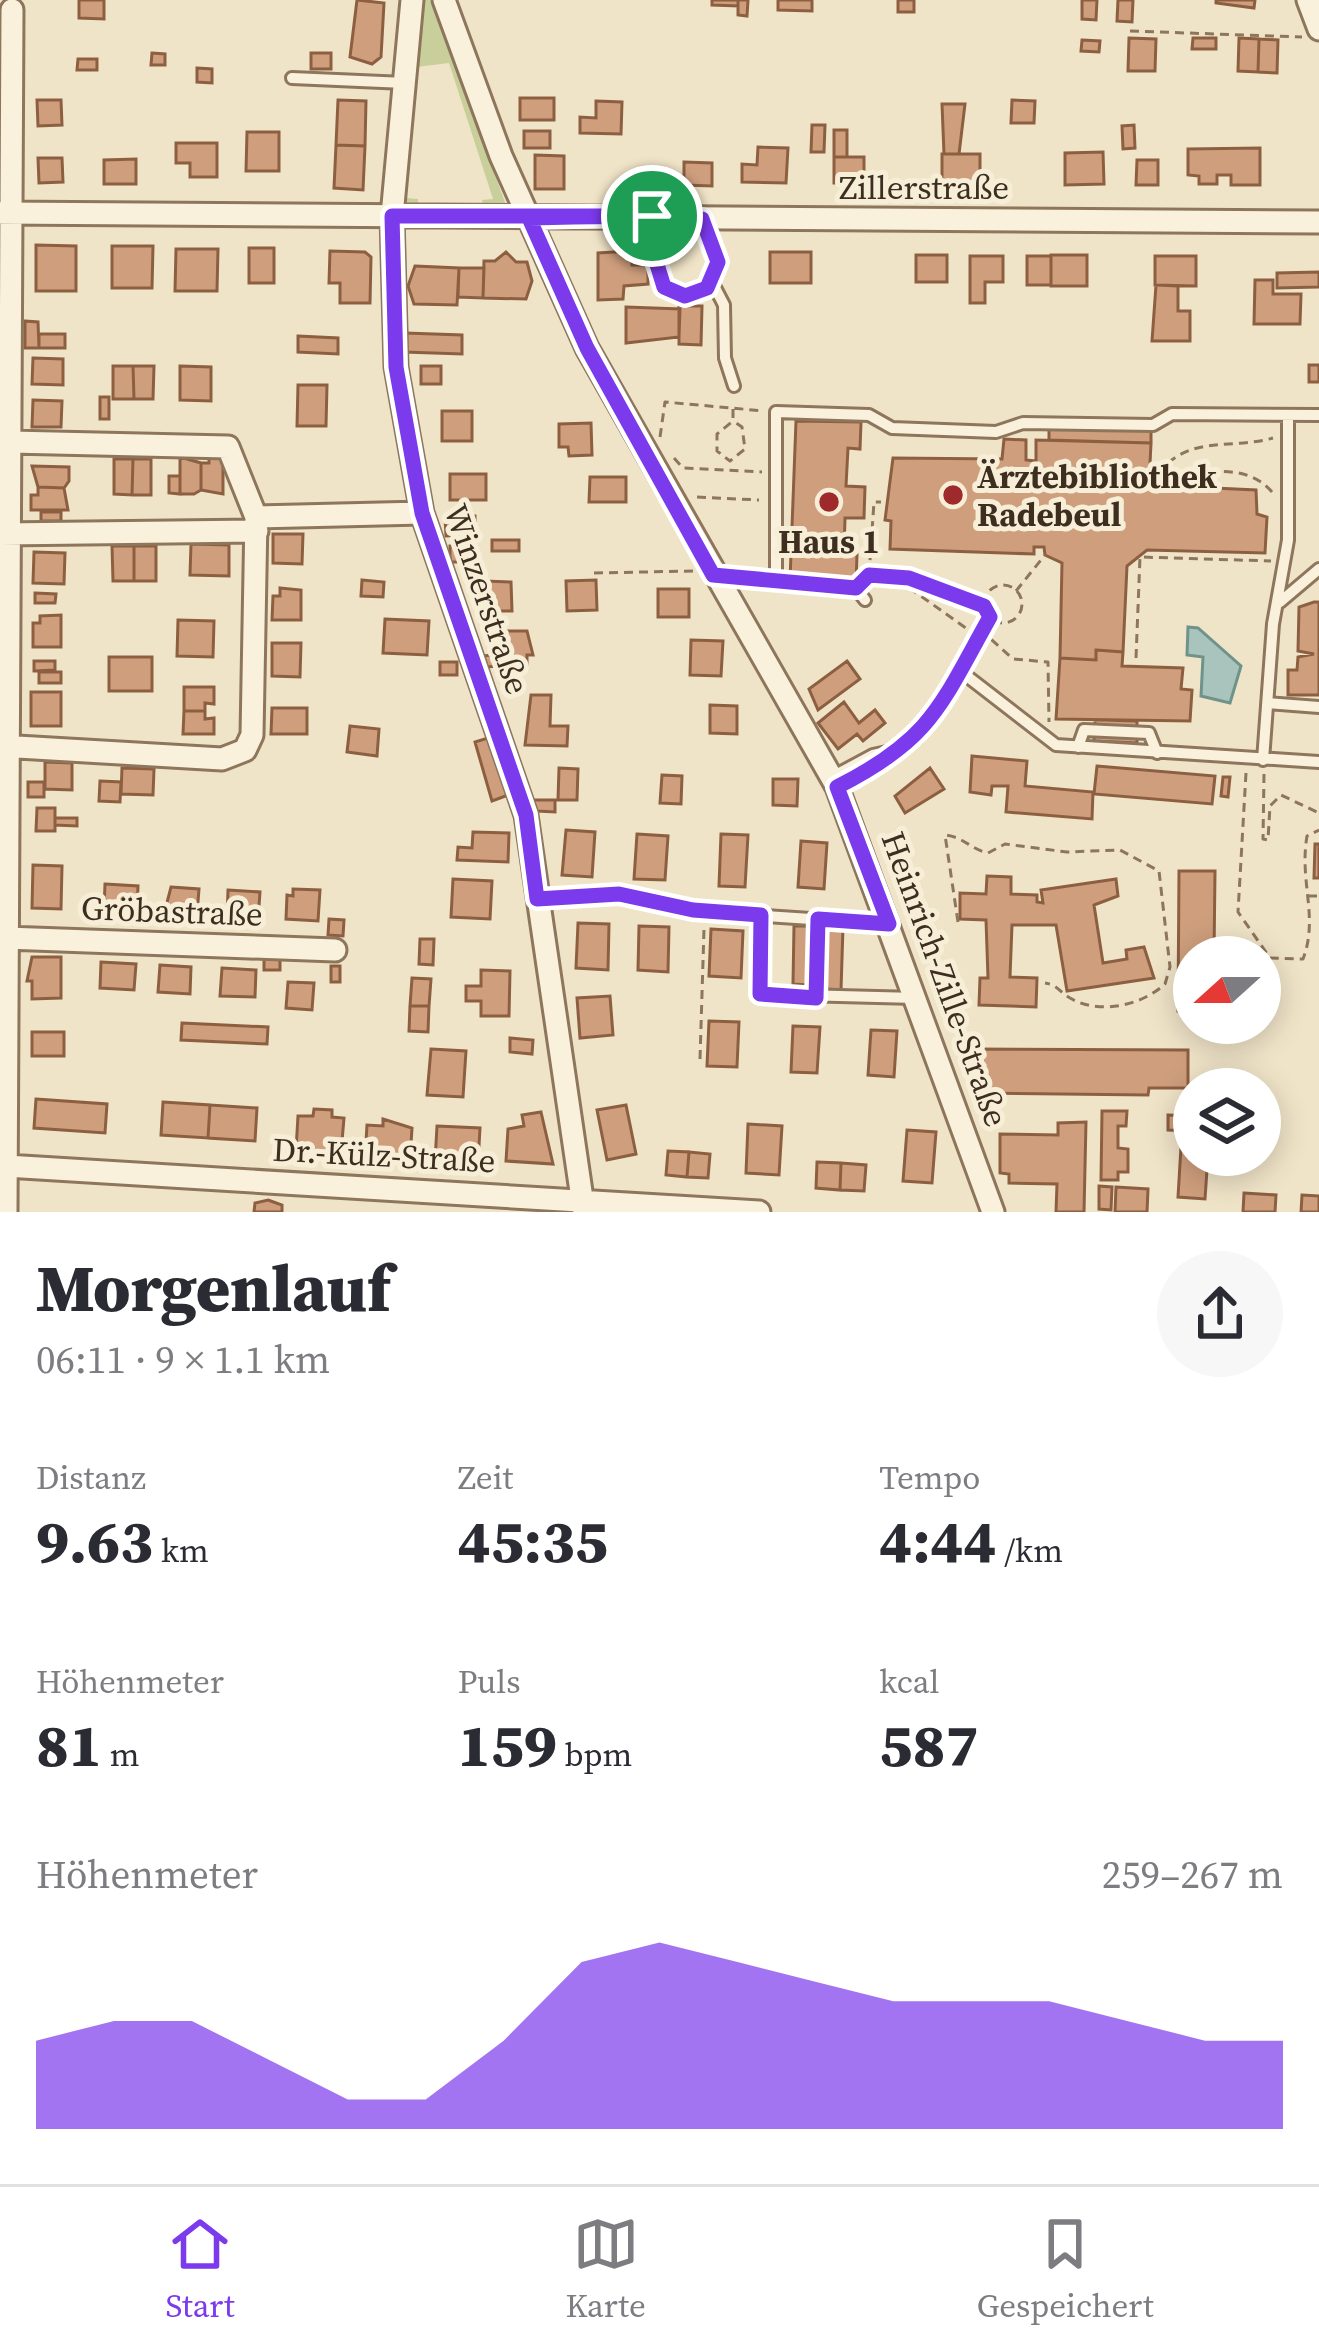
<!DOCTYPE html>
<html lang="de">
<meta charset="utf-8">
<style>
:root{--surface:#fff;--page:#f7f7f7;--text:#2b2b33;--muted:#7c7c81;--line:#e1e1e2;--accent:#7c3aed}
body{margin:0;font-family:"Source Serif 4",serif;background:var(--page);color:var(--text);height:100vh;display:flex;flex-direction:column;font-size:45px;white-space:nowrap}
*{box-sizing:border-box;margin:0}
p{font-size:39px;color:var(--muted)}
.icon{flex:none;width:66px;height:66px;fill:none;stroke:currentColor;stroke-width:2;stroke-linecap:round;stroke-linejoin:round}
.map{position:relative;height:1212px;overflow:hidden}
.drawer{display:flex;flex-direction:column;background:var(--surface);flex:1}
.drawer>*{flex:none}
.needle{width:78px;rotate:249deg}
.tools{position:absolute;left:1173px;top:936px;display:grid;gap:24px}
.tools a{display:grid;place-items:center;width:108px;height:108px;border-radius:50%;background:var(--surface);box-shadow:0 6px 30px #0003;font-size:60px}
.pin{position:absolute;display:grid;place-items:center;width:102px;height:102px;color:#fff;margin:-51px;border:6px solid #fff;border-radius:50%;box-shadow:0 3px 12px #0007}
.round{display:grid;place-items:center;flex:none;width:126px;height:126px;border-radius:63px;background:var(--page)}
.summary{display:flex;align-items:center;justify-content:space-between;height:204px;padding:0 36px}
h1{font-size:66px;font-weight:800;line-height:90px}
.metrics{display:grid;grid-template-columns:repeat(3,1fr);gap:18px;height:204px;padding:12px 36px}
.metrics div{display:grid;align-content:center}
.metrics b{font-size:60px;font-weight:800}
.metrics small{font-size:33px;font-weight:400}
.metrics p{font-size:33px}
.chart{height:336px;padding:24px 36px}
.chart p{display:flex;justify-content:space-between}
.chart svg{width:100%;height:216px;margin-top:12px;fill:var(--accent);opacity:.7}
.tab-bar{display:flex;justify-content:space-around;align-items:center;height:168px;border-top:3px solid var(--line);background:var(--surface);font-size:33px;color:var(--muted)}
.tab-bar a{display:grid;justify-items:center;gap:6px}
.tab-bar .active{color:var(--accent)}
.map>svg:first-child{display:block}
.green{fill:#c9cf9b}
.water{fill:#a9c4bc;stroke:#6f938a;stroke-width:3}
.building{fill:#cf9f7d;stroke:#8d5f41;stroke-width:3}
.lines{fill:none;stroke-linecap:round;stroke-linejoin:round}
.service-casing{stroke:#8d765c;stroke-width:16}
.minor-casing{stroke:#8d765c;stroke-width:27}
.path{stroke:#8d765c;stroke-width:3;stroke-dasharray:9 6;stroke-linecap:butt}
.service{stroke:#faf1dc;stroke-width:10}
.minor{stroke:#faf1dc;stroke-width:21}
.route-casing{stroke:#fff;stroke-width:24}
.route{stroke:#7c3aed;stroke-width:15}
.poi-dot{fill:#9e2a2b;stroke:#f7eed8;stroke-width:4.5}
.labels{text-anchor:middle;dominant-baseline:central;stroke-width:10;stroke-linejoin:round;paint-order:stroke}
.street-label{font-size:33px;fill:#3d2e20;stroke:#f7eed8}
.poi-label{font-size:33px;font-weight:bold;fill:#3d2e20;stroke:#f7eed8;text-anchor:start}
</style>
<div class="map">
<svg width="1319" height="1212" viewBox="0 0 1319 1212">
<rect width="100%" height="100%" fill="#f0e4c8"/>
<path class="green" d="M422 0H430L506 205 483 206 482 200 493 199 449 63 417 67 406 198 418 199V205L400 204Z"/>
<path class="water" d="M1188 627 1198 628 1241 666 1230 703 1201 696 1203 657 1187 655Z"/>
<path class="building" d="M79 0H104V19L79 18Z
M357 0 384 3 381 57 372 64 350 57Z
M712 0H738V6L712 5Z
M738 0H748L747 16 738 15Z
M778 0H812V11L778 10Z
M898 0H914V12H898Z
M1082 0H1097L1096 20 1082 19Z
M1118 0H1133L1132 22 1117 21Z
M1216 0H1255L1254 8 1216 3Z
M1129 38 1156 39 1155 71H1128Z
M1193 38H1216V49H1192Z
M1239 38 1259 39 1258 72 1238 71Z
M1259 39 1278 40 1277 73 1258 72Z
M1082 40 1100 41 1099 52 1081 51Z
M152 53 165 54V65H151Z
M311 53H331V69H311Z
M78 59H97V70H77Z
M197 68 212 69V83L197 82Z
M520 98H554V120H520Z
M37 100H61L62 125 38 126Z
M338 100 366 101 365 146 336 145Z
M1012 100 1035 101 1034 123H1011Z
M596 101 622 102 621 134 580 133V117L596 118Z
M942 104H965L959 154H944Z
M812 125H825L824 152H811Z
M1134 125 1135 148 1123 149 1122 126Z
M834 130H847V157H834Z
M524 131H550V148H524Z
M247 132H279V171H246Z
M176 143H217V177H190V163H176Z
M336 145 365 146 363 190 334 188Z
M758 147 788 148 786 183 742 182V164L757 165Z
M1260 148V185H1231V175H1217V184H1199V176L1188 175V149Z
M1103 152 1104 184 1065 185V153Z
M942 154H980V185H942Z
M535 155 564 156V189H535Z
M834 157H864V183H834Z
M38 158H62L63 182 39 183Z
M136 159V184H104V160Z
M1137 160H1158V185H1136Z
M684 162 712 163V186L684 185Z
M36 245 76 246V291H36Z
M112 246H153L152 288H112Z
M249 248H274V283H249Z
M176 249H218L217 291H175Z
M330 251 365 252 371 257 370 303H340V283H329Z
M506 252 516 262H527L532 281 526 299 483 298 484 261H495Z
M614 252H632V265H648V284L624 286 623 299 598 300V253Z
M770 252H811V283H770Z
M916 255H947V282H916Z
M1051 255H1087V286H1051Z
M970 256H1003V282H985V303H970Z
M1027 256H1051V285H1027Z
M1155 256H1196V286L1155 285Z
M415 266 459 268 457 305 414 304 408 286Z
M459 268H484L483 298 458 297Z
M1319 272V287L1277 288V273Z
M1255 280H1273V294H1301L1300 324H1254Z
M1156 285 1178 286V311H1190V341H1152Z
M679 306H702L701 345 679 344Z
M626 307 680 309 679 337 626 343Z
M25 321 38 322 39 348H25Z
M405 333 462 335V354L404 352Z
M39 334H65V348H39Z
M298 336 338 338V354L298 352Z
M33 358 63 359V385L32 384Z
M1309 365H1319V382H1309Z
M113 366H133L134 399H113Z
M133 366H154L153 399H134Z
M180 366 211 367V401L180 400Z
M421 366H441V384H421Z
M298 385H327L326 426H297Z
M100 397H109V419H100Z
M33 400 62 401 61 427H32Z
M442 411H472V441H442Z
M796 421 861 422 860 449 848 448 846 486 865 487 864 518H845L844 554 857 555 856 582 790 580Z
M591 423 592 455 569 456 568 447H559V424Z
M1049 425 1151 428V443L1049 440Z
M1004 439 1026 440V460L1036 461V440L1151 443 1149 485 1256 490 1257 514 1267 517 1265 553 1147 550 1127 566 1123 652 1096 650V660L1060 658 1062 563 1045 555 1044 547H1034V554L890 549 891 521 885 520 893 458 1002 459Z
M180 457 201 463V490L194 494H180Z
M209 457H223V494L201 490V463H209Z
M114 459H133L132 495 114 494Z
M133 459H151V495H132Z
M32 466 69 467V481L64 488 38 487Z
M450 474H486V500H450Z
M169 476H180V494L169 493Z
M590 477H626V502H589Z
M38 487 64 488 68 510H31V495H38Z
M41 512H61V521H41Z
M475 516V535L446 536 445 517Z
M273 534H303L302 564 273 563Z
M492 540H519V551H492Z
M191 544 229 545V576L190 575Z
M112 546H134V581H113Z
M134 546H156V581H134Z
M450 546 477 547V562H450Z
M34 552 65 553 64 584 33 583Z
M362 580 384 582 383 597 361 596Z
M596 580 597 610 567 611 566 581Z
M485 581 511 582 512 611H485Z
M280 588 301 590V620H272L273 596H280Z
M658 589H689V617H658Z
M35 593 56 594 55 603H35Z
M1314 602H1319V695H1288V670H1297L1298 657 1314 654 1298 651 1299 607Z
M61 615V647H33V623H40V616Z
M385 619 429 621 427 655 383 653Z
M178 620 214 621 213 657 177 656Z
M506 631H527L533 655H527V665L506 664Z
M691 640 723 641 721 676 690 675Z
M272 643H301L300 677 272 676Z
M1096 650 1123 652 1122 666 1183 668 1181 689 1192 690 1190 721 1056 719 1060 658 1096 660Z
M504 654 505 666 482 667 481 656Z
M109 657H152V691H109Z
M34 661H55V670L34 671Z
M847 661 860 679 818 710 809 689Z
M440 662H457V675H440Z
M39 672H61V683H39Z
M184 687H214V704L205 703V711H184Z
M31 692H61V726H31Z
M531 695H551L550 726H568L567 746 525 745Z
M844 702 859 723 875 710 885 723 863 741 857 734 838 749 818 723Z
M710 705 737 706V734L710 733Z
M272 708H307V734H271Z
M184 711H205V719L214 718V734H183Z
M1095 720 1137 721V743L1094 741Z
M350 726 379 729 377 756 347 752Z
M491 737 511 794 492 801 475 742Z
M972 756 1027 761 1025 786 1093 792 1092 819 1006 812 1008 786H992L991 795 970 792Z
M45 762 72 763V790L45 789Z
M1097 766 1215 776 1212 804 1094 794Z
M122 768 154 769 153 795 121 794Z
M559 768 578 769 577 800H558Z
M930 768 944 789 905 813 895 796Z
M662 775 682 776 681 804 660 803Z
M1223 777H1230L1228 797 1221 796Z
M773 779H798L797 806 773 805Z
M100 781 121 782 120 802 99 801Z
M28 782H44V797H28Z
M532 800H555V812L537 811Z
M37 808H55V831H36Z
M55 818H77V826L55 825Z
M566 830 595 832 592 877 562 875Z
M473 832 509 833 508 862 457 860 458 847 472 848Z
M637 834 668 836 665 880 634 879Z
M721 834 748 835 745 887 719 886Z
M801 841 827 843 824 889 798 887Z
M1315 844H1319V878H1314Z
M33 865 62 866 61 909 32 908Z
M1179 871H1215L1214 957H1194V1012L1178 1011Z
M987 876 1011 877V894L1037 895V902L1043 903 1041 890 1116 879 1118 896 1094 905 1103 963 1127 959 1126 950 1144 947 1154 978 1067 991 1056 925H1012L1010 977 1037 978 1036 1007 979 1005 980 978H988L986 920 960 919V893L986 894Z
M453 879 492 881 490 919 451 917Z
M105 884 138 886 137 911 104 909Z
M171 887 199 889 197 915 164 914Z
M293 889 320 890 318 921 286 919 287 895 293 896Z
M228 890 260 892 258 920 227 918Z
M329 919 344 920 343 936 328 935Z
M578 923 609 924 608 970 576 968Z
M639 926 669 927 668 972 638 970Z
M794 926H810L809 985 793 984Z
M828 926 843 927 841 990 826 989Z
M711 929 743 931 741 978 709 976Z
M420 939H434L433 965 419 964Z
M264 952H280V970H264Z
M32 957H61V998L32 999V981H27Z
M101 962 136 964 134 990 100 988Z
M160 965 191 967 190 994 158 992Z
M331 966H340V982H331Z
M222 968 256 970 255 997 220 996Z
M481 970 510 971 509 1016H481V1001H466V986H481Z
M412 978 431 979 429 1006H410Z
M288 982 314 983 312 1010 286 1008Z
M610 996 613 1035 580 1038 577 998Z
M410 1006H429L428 1032 409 1031Z
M709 1021 739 1022 737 1067 707 1066Z
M182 1023 268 1027 267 1044 181 1040Z
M793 1026 820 1027 817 1073 791 1072Z
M871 1030 897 1031 894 1077 868 1075Z
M32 1032H64V1056H32Z
M510 1038 533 1040 532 1054 510 1052Z
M431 1049 466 1051 463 1097 427 1095Z
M974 1049 1188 1050V1088H1149L1148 1095 974 1093Z
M36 1099 107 1104 105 1133 34 1128Z
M163 1102 210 1105 208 1138 161 1135Z
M210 1105 257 1108 255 1141 208 1138Z
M626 1105 636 1154 607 1160 597 1110Z
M314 1109 332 1110V1117L344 1118 341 1153 308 1156V1151L296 1150 298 1116H313Z
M1102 1111H1127L1126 1126H1118V1148L1128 1149V1172H1118V1180H1101Z
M541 1112 553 1164 506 1161 508 1129 524 1126 522 1115Z
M1168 1115 1194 1116V1131L1168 1130Z
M383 1119 412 1128 410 1160 365 1157 367 1125 383 1126Z
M1086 1122 1084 1212H1056L1057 1184 1009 1183V1174L1000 1173V1134L1058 1135V1123Z
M748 1124 782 1126 779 1175 746 1173Z
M437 1126 480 1128 478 1164 435 1161Z
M907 1130 936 1132 932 1183 903 1181Z
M1181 1147 1208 1155 1205 1199 1178 1197Z
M668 1151 689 1152 687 1177 666 1175Z
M689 1152 710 1154 708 1178 687 1177Z
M817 1162 841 1163 840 1190 816 1188Z
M841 1163 866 1165 864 1191 840 1190Z
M1099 1186 1112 1187 1111 1210 1099 1209Z
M1116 1187 1148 1189 1147 1212H1115Z
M1244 1193 1276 1195 1275 1212H1243Z
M1302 1195 1319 1196V1212H1301Z
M268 1200 282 1205V1212H254L255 1203Z"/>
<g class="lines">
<defs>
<path id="service" d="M292 78 405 83
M652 219C652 240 649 266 663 285 680 310 718 289 718 263 718 246 704 235 702 219
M712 282 724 305 725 358 734 386
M865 600 856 588 776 582V412L869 415 892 428 996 432 1023 423 1153 425 1172 414 1319 415
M1280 602 1319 569
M1268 703 1319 707
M1078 747 1084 730 1149 733 1157 753
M1263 760 1273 624 1288 540V415
M832 777 873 755 896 750
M837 787 917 738 959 670 1056 745 1319 762
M537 899 619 894 693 911 886 924
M761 915 760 994 916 998
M816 998 819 919"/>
<path id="minor" d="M412 0 392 216 396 367 422 513 526 815 584 1212
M444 0 501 156 587 348 837 787 993 1212
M1308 0 1319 29
M0 213 1319 222
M256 517 422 513
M1 534 257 531
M0 746 222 759 245 750 252 735 256 517 228 447 10 442
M6 938 335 950
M6 1166 759 1212
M6 1212 12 10"/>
</defs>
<use href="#service" class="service-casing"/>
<use href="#minor" class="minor-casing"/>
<path class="path" d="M1130 31 1302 37
M733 409V421L717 434V451L730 461 745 449 742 427 733 421
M660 437 665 402 764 411
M674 458 683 468 762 472
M1272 492C1244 459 1198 476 1158 474 1188 434 1231 450 1273 438
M697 497 759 500
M594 573 694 571
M869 575 874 502H881
M742 578 762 581
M866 578H909L984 606
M897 579 977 636
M984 604a19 19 0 1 1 38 0a19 19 0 1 1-38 0Z
M1016 591 1045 555
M1136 658 1140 557 1271 561
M966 659 982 631 1013 659 1048 662 1049 722
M1246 773 1238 912 1270 958 1303 959C1319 917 1299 882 1307 836L1319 830
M1264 774 1263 839 1268 840 1270 806 1281 795 1319 813
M1308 896H1319
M958 922 945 835C964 837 970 849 988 853L1005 844 1067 852 1120 850 1159 871 1170 967 1165 984C1141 1006 1099 1015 1070 998 1059 992 1058 985 1045 983
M700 1059 704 929"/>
<use href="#service" class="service"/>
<use href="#minor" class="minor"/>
</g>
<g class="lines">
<defs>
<path id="route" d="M652 216H392L396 367 422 513 526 815 537 899 619 894 693 910 761 915 760 994 816 998 818 919 889 924 837 787C932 739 940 706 990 617L984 606 909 578 869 575 856 588 713 575 587 348 529 218C587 216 644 215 702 219L718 262 707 288 685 296 664 287 651 245 652 216"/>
</defs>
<use href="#route" class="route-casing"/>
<use href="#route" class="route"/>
</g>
<g class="poi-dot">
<circle cx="953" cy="495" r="12"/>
<circle cx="829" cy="502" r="12"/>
</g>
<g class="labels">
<g class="street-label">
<text x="924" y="187">Zillerstraße</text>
<text transform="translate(487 599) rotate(71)">Winzerstraße</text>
<text transform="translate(172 911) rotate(2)">Gröbastraße</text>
<text transform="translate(945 979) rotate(70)">Heinrich-Zille-Straße</text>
<text transform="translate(384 1155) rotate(3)">Dr.-Külz-Straße</text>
</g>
<g class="poi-label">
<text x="977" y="476">Ärztebibliothek<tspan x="977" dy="38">Radebeul</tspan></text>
<text x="829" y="541" text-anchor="middle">Haus 1</text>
</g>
</g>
</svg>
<div class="tools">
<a><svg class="needle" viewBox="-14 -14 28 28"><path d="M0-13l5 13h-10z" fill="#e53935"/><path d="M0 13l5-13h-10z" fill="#7c7c81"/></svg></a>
<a><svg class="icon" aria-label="layers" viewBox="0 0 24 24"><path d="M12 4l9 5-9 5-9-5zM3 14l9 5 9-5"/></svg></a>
</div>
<div class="pin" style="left:652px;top:216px;background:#1e9e55"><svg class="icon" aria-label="arrive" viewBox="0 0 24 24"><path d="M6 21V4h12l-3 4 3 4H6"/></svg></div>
</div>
<section class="drawer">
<div class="summary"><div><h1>Morgenlauf</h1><p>06:11 · 9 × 1.1 km</p></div><a class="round"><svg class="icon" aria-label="share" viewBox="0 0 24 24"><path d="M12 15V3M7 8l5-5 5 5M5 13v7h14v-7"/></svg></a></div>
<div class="metrics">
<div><p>Distanz</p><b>9.63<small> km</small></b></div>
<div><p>Zeit</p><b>45:35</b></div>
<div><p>Tempo</p><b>4:44<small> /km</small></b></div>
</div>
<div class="metrics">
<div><p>Höhenmeter</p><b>81<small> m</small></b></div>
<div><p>Puls</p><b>159<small> bpm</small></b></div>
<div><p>kcal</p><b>587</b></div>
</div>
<div class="chart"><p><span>Höhenmeter</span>259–267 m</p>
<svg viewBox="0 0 160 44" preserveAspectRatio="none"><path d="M0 44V26L10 22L20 22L30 30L40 38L50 38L60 26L70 10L80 6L90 10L100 14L110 18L120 18L130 18L140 22L150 26L160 26V44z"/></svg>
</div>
</section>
<nav class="tab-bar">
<a class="active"><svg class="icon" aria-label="home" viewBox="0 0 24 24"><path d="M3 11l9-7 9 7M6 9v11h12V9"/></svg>Start</a>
<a><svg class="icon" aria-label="map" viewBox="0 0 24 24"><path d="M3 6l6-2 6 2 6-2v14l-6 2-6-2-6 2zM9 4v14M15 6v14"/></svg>Karte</a>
<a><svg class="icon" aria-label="saved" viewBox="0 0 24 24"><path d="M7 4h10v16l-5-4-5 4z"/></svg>Gespeichert</a>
</nav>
